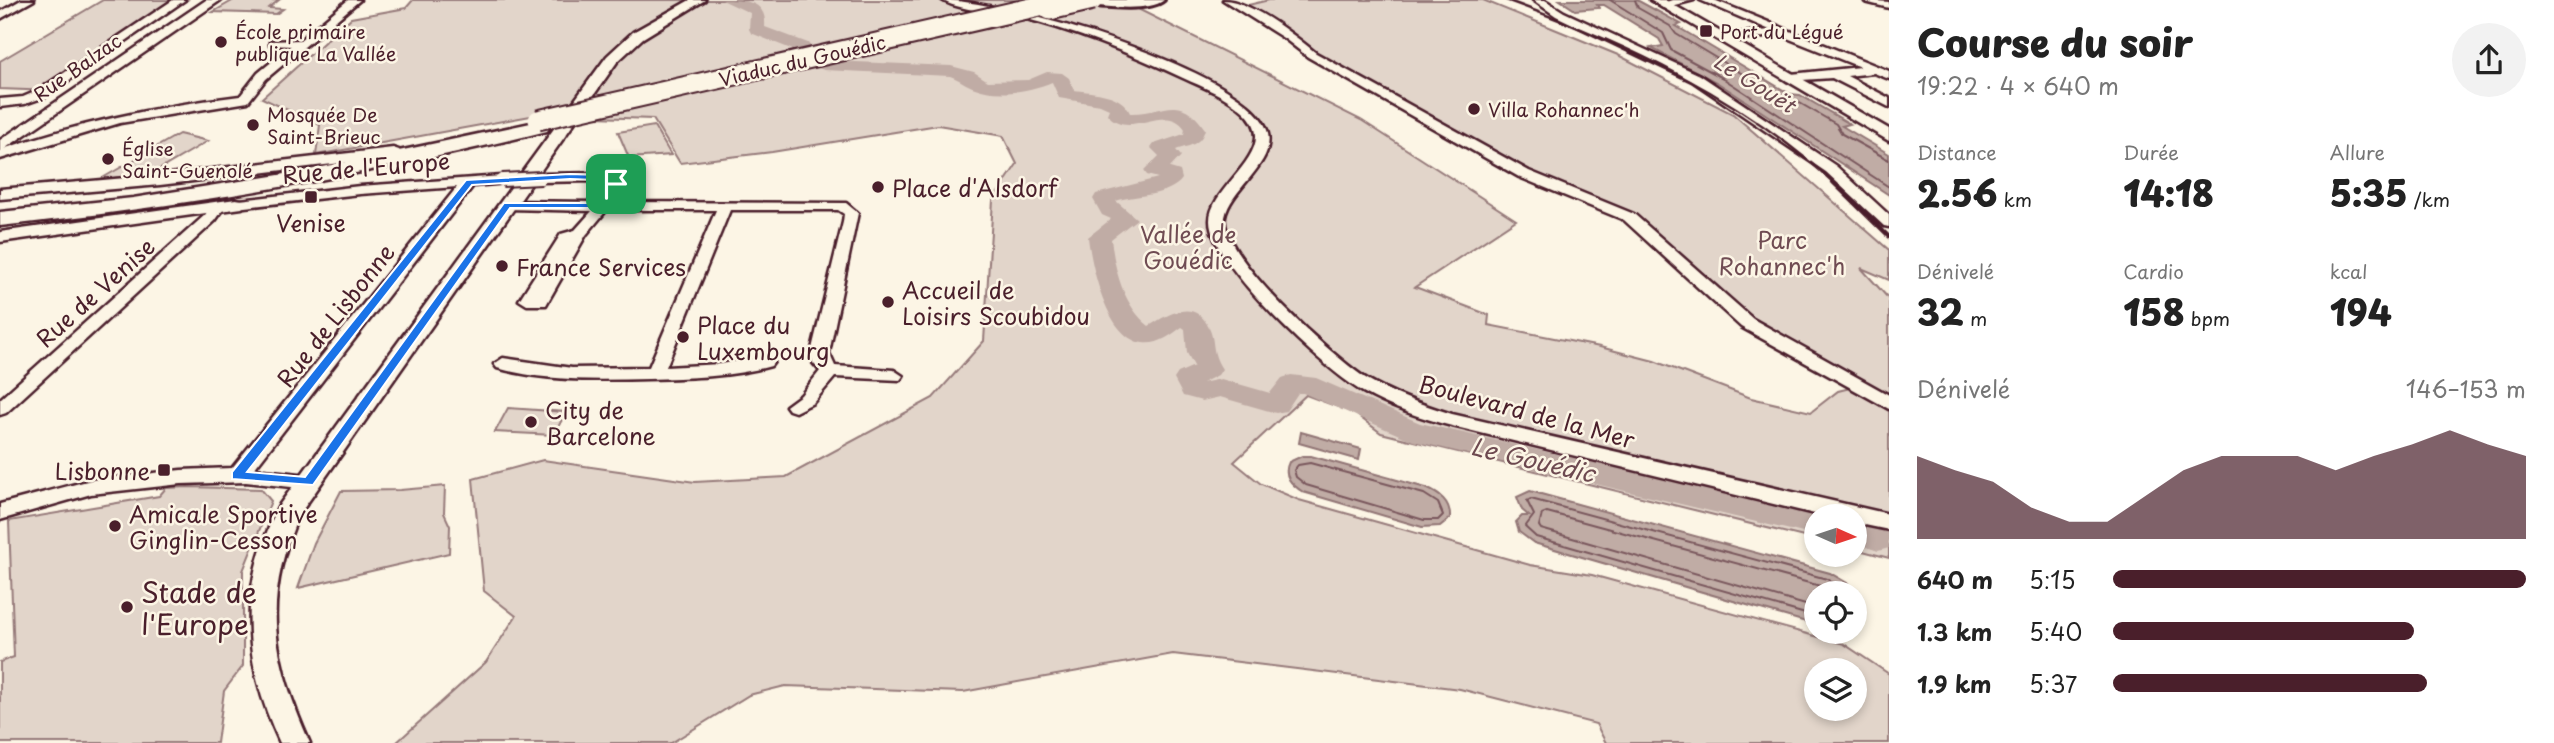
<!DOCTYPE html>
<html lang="fr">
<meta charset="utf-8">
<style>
:root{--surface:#fff;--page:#f2f2f2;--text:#222;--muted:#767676;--accent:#4a1f2b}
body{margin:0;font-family:"Playpen Sans",sans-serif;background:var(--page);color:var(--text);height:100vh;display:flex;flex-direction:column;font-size:26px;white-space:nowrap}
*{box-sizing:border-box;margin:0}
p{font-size:23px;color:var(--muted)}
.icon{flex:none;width:38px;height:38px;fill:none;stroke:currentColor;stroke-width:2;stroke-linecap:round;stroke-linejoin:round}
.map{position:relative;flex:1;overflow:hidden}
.details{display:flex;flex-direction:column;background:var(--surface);width:665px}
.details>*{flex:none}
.needle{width:46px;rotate:93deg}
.buttons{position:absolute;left:1804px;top:504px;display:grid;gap:14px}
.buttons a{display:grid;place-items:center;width:63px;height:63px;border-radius:50%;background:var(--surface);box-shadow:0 4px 10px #0003;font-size:35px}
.pin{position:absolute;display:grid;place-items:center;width:60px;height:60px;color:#fff;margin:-30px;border-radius:14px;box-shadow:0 4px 10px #0006}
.round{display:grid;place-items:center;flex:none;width:74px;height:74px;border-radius:37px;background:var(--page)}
.summary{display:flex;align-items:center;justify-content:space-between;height:119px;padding:0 28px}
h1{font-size:38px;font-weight:800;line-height:52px}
.stats{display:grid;grid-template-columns:repeat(3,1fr);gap:10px;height:119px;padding:7px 28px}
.stats div{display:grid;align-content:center}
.stats b{font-size:35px;font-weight:800}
.stats small{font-size:19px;font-weight:400}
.stats p{font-size:19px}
.chart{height:196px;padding:14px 28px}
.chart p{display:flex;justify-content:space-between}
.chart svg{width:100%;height:126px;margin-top:7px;fill:var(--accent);opacity:.7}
ul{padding:0 28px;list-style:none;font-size:23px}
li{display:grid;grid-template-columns:112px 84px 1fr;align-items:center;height:52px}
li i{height:18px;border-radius:9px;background:var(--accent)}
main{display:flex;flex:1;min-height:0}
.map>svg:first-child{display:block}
.green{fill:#e2d5ca;stroke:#967a7a;stroke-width:2;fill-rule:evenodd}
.water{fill:#c0aca5;stroke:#917474;stroke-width:2}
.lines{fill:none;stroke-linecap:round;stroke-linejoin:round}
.shore{stroke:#79575c;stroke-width:2}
.river{fill:#c0aca5;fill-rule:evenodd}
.minor-casing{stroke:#4a1f2b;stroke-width:5}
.tertiary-casing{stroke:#4a1f2b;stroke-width:5}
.secondary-casing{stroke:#4a1f2b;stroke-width:6}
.trunk-casing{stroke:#4a1f2b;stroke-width:5}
.minor{fill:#fcf5e5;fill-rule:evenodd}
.tertiary{fill:#fcf5e5;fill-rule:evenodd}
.secondary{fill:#fcf5e5;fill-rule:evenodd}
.trunk{fill:#fcf5e5;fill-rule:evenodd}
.rail-far1{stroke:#4a1f2b;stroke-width:2.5}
.rail{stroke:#4a1f2b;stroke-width:4.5}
.minor-bridge-casing{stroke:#4a1f2b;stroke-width:16;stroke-linecap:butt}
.trunk-bridge-casing{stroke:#4a1f2b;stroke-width:23;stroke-linecap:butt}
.minor-bridge{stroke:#fcf5e5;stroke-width:12}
.trunk-bridge{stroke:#fcf5e5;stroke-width:19}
.route{fill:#1a73e8;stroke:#fff;stroke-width:2;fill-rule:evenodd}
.poi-dot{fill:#4a1f2b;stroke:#fcf5e5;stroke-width:2.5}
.labels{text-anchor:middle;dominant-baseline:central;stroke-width:5;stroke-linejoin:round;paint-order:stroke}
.far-poi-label{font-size:19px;fill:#4a1f2b;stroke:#fcf5e5;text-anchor:start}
.far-street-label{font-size:19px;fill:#4a1f2b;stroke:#fcf5e5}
.far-water-label{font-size:21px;font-style:italic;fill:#6d4950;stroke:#fcf5e5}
.street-label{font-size:23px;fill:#4a1f2b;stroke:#fcf5e5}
.poi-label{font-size:23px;fill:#4a1f2b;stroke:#fcf5e5;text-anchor:start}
.park-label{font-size:23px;fill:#704c53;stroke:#fcf5e5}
.water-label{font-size:24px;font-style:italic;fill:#6d4950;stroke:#fcf5e5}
.near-poi-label{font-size:28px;fill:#4a1f2b;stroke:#fcf5e5;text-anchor:start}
</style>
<main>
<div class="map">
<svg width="1889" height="743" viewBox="0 0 1889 743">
<rect width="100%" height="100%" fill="#fcf5e5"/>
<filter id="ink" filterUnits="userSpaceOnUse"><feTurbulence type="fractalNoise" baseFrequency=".0143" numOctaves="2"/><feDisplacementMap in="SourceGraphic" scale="14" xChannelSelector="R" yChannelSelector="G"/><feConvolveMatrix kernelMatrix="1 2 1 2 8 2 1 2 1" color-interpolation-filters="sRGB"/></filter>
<g filter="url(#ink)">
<path class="green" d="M103 0H187L53 91 0 89V61Z
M234 0H279L269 8 283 9 276 14 213 12Z
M413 0H1023L1103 9 1134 7 1361 120 1516 220 1415 287 1489 315 1488 325 1600 347 1654 361 1751 398 1811 412 1838 391 1850 388 1889 411V514L1868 513 1889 545V558L1855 549V516H1816V540L1381 433 1354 413 1306 395 1234 462 1261 484 1299 500 1530 565 1592 575 1844 644 1889 674V743H1606L1596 724 1460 689 1173 654 963 692 785 686 749 695 671 743H396L486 662 516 616 484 591 473 479 543 460 695 482 786 477 933 398 984 341 993 200 1017 164 1003 136 938 125 772 152 680 163 653 119 536 115 316 155 320 125 262 98 351 18 406 8ZM1816 670H1855V709H1816Z
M1269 0H1483L1618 55 1733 114 1889 250V280L1861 268 1889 299V399L1752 323 1627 212 1522 171 1319 57 1249 11 1251 8 1248 5Z
M654 126 671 155 629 158 618 132Z
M179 134 208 141 155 172 99 180Z
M508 408 566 412 554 435 495 432Z
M445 486 444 513 450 526 449 553 298 588 314 543 341 491 400 490Z
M188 487 261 489 271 501 243 571V666L224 691 217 743H0V662L14 657 9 521 159 496 166 488Z"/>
<path class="water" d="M1560 0H1637L1681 24 1676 26 1790 94 1800 95 1850 124 1842 126 1889 154V195L1718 83 1651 48 1663 46 1659 39 1604 5H1597L1599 8 1575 10Z
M1301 432 1361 449 1359 460 1299 443Z
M1302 456H1311L1426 488C1439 494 1451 501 1450 518L1440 526 1422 527 1303 492C1292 485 1282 476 1289 462Z
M1530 491 1830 573 1847 583 1853 593H1816V625L1534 543 1519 532 1516 522 1522 516H1529L1522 510 1517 497Z"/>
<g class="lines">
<path class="shore" d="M1610 0 1663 33 1671 50 1721 77 1889 187
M1635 0 1638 8 1670 26 1676 34 1786 100 1798 102 1836 124 1842 134 1889 160
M1310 463 1424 494 1438 503 1443 515 1438 520H1424L1306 485 1296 477 1294 470 1298 465Z
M1816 608 1541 529 1539 526 1542 514 1547 512 1824 587 1834 593
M1816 617 1536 537 1525 527 1534 515 1527 501 1531 499 1827 579 1846 593"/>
<path class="river" d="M722 0C745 0 767 0 765 27L808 43 818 56 832 61 951 66 974 72 988 81 1028 80 1047 72 1062 73 1069 78 1074 90C1095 93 1122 93 1130 113 1165 114 1179 91 1205 129 1201 145 1190 145 1176 150L1181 156 1170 168 1180 171 1182 179C1169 197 1136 194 1116 201L1137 219 1111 239C1115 271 1123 305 1149 326 1168 314 1195 297 1209 328 1216 343 1210 350 1222 369L1218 375 1202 383 1221 379 1270 393 1282 378 1291 375 1316 378 1420 423 1827 516H1816V536L1413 441 1303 393H1298L1286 411 1276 413 1220 397 1202 401 1183 396 1174 379 1178 373 1194 366 1187 353 1185 329 1182 327C1170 336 1158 345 1143 343 1107 339 1091 265 1088 237L1111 219 1102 215 1093 199 1096 194 1158 178 1147 175 1144 171 1159 156 1151 148 1154 144 1184 134 1185 129C1167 101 1129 141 1107 114L1109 109 1100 105 1059 98 1052 82C1030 91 999 97 975 88 966 85 959 79 950 76L824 70 806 64 796 51 751 33 749 29 750 13Z
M1855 519 1889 530V548L1878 551 1855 543Z"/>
<defs>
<path id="minor" d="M21 0H34L0 19V12Z
M173 0H185L45 97 25 104 0 107V99L23 97 37 91Z
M348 0H360L266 79 248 102 120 123 0 159V150C78 123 158 106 240 96L258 73 291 46 270 45V41L300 40Z
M942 0C1003 0 1248 70 1267 130 1278 163 1231 187 1225 217 1219 256 1336 360 1369 380 1395 395 1423 405 1452 414L1889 514V530L1855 523V516H1823L1452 426C1421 418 1391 408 1363 392 1326 371 1210 264 1210 221 1209 184 1286 150 1243 111 1226 96 1203 87 1183 78 1130 53 1075 31 1019 17 999 13 956 10 942 0Z
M1223 0C1250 0 1294 35 1316 53L1529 171 1634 214 1753 319 1889 395V409L1741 327 1624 220 1519 177 1308 57 1285 39Z
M1533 0H1545L1564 12 1700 75 1836 166 1889 215V227L1884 226 1826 172 1692 81 1556 16Z
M1672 0H1694L1663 8 1658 5Z
M1700 0H1714L1889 71V79L1874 73 1847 76 1889 98V107L1832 78 1787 81 1785 78 1791 74 1860 67 1782 36 1719 40V36L1723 35 1770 30Z
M1864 0 1889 2V8L1865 2Z
M598 173 623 184 622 197 617 202 846 203 858 213 829 353 835 366 894 370 903 376 900 380 835 377 813 403 795 412 789 410 786 406 801 395 820 371 813 363 811 353 843 222 844 214 838 210H730L666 367 721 364 765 356 774 362 771 366C731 377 689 378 648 379 597 380 546 382 497 368L494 364 503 358 572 368 649 367 716 210H615L605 207 606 211 586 235 546 305H527L519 300 561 234 575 230 592 211 508 209 501 205 508 201 594 202 608 195 609 186 596 181 541 182 534 178 541 174Z
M502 176 507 177V183L473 186 254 469 309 475 316 477 319 482 316 487 309 489 246 482 181 484 91 494 0 520V504L91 480 181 470 232 468 457 187 360 194 236 208 229 204 231 201 360 186Z
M218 203 225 207 215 221 6 413 0 415V399L205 215 213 204Z"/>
<path id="tertiary" d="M206 0H221L0 152V140Z
M690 0H705L643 38 617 62 299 515C261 601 273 660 310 743H280C242 661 237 586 280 504L607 56 633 32Z
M1650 0H1665L1889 129V141Z
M393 148 399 150 401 153 399 156 160 185 0 199V189L160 175Z
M236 199 242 200 245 204 242 208 0 242V232Z"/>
<path id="secondary" d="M1072 0H1164C1149 13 1100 6 1079 4Z"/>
<path id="trunk" d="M540 121 547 123 550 127 547 131C367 176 185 206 0 226V212L133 198 304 171Z"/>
</defs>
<use href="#minor" class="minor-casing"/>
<use href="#tertiary" class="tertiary-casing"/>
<use href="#secondary" class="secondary-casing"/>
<use href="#trunk" class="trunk-casing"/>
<use href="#minor" class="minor"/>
<use href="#tertiary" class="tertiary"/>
<use href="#secondary" class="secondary"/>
<use href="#trunk" class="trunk"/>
<path class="rail-far1" d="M1506 0C1625 43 1742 97 1835 184"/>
<path class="rail" d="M1833 182 1889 237"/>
<defs>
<path id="minor-bridge" d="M502 180 541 178"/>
<path id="trunk-bridge" d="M1050 10 1093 0
M538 120 1066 0"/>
</defs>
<use href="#minor-bridge" class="minor-bridge-casing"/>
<use href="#trunk-bridge" class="trunk-bridge-casing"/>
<use href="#minor-bridge" class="minor-bridge"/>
<use href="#trunk-bridge" class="trunk-bridge"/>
</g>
</g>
<path class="route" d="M570 174 598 175 619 182 620 197 596 208H510L313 485 232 479V472L466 180ZM570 179 597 180 611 185V195L595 203H504L305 477 247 472 472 185Z"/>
<g class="poi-dot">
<rect x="1699" y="24" width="14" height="14" rx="3.5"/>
<circle cx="221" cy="42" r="7"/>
<circle cx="1474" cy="109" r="7"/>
<circle cx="253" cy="125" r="7"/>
<circle cx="108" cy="159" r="7"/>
<circle cx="878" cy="187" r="7"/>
<rect x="304" y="190" width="14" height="14" rx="3.5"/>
<circle cx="502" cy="266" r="7"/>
<circle cx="888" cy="302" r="7"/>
<circle cx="683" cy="337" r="7"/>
<circle cx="531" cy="422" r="7"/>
<rect x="157" y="463" width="14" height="14" rx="3.5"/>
<circle cx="115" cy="526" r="7"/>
<circle cx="127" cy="607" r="7"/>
</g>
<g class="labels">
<g class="far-poi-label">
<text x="235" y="31">École primaire<tspan x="235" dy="22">publique La Vallée</tspan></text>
<text x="1720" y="31">Port du Légué</text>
<text x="1488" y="109">Villa Rohannec'h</text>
<text x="267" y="114">Mosquée De<tspan x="267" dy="22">Saint-Brieuc</tspan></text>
<text x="122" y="148">Église<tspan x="122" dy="22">Saint-Guenolé</tspan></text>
</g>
<g class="far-street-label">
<text transform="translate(802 60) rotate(-13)">Viaduc du Gouédic</text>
<text transform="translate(77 67) rotate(-35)">Rue Balzac</text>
</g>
<g class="far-water-label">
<text transform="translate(1755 82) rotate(32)">Le Gouët</text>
</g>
<g class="street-label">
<text transform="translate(366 167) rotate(-5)">Rue de l'Europe</text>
<text transform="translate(95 292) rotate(-42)">Rue de Venise</text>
<text transform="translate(335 315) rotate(-52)">Rue de Lisbonne</text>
<text transform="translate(1527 411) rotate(15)">Boulevard de la Mer</text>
</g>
<g class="poi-label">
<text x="892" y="187">Place d'Alsdorf</text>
<text x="311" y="222" text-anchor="middle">Venise</text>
<text x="516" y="266">France Services</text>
<text x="902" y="289">Accueil de<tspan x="902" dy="26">Loisirs Scoubidou</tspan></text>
<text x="697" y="324">Place du<tspan x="697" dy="26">Luxembourg</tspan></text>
<text x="545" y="409">City de<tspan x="545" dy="26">Barcelone</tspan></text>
<text x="150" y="470" text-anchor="end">Lisbonne</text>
<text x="129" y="513">Amicale Sportive<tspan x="129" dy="26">Ginglin-Cesson</tspan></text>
</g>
<g class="park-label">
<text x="1188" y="233">Vallée de<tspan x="1188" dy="26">Gouédic</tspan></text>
<text x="1782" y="239">Parc<tspan x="1782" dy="26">Rohannec'h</tspan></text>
</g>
<g class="water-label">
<text transform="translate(1533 459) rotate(13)">Le Gouédic</text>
</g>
<g class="near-poi-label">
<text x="141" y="591">Stade de<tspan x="141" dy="32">l'Europe</tspan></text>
</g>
</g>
</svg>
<div class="buttons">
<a><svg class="needle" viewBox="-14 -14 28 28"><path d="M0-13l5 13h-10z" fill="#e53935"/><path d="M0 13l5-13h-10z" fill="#767676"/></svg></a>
<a><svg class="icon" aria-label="locate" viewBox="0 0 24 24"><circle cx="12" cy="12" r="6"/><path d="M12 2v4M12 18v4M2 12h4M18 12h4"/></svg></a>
<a><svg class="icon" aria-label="layers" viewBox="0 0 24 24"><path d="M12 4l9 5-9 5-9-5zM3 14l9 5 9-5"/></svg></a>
</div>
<div class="pin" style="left:616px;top:184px;background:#1e9e55"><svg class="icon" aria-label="arrive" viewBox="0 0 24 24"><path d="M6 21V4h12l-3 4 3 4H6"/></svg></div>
</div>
<section class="details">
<div class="summary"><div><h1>Course du soir</h1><p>19:22 · 4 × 640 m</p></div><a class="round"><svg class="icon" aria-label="share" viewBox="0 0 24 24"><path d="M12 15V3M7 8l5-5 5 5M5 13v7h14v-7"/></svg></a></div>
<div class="stats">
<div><p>Distance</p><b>2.56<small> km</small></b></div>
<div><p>Durée</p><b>14:18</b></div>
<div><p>Allure</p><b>5:35<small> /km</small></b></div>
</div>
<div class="stats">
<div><p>Dénivelé</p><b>32<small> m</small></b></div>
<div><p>Cardio</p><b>158<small> bpm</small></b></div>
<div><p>kcal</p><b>194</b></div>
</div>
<div class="chart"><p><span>Dénivelé</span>146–153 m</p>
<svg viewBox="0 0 160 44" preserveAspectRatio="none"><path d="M0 44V15L10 20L20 24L30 33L40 38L50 38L60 29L70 20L80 15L90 15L100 15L110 20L120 15L130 11L140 6L150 11L160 15V44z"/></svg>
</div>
<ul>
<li><b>640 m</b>5:15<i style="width:100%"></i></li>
<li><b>1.3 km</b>5:40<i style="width:73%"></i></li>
<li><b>1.9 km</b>5:37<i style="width:76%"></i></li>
</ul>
</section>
</main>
